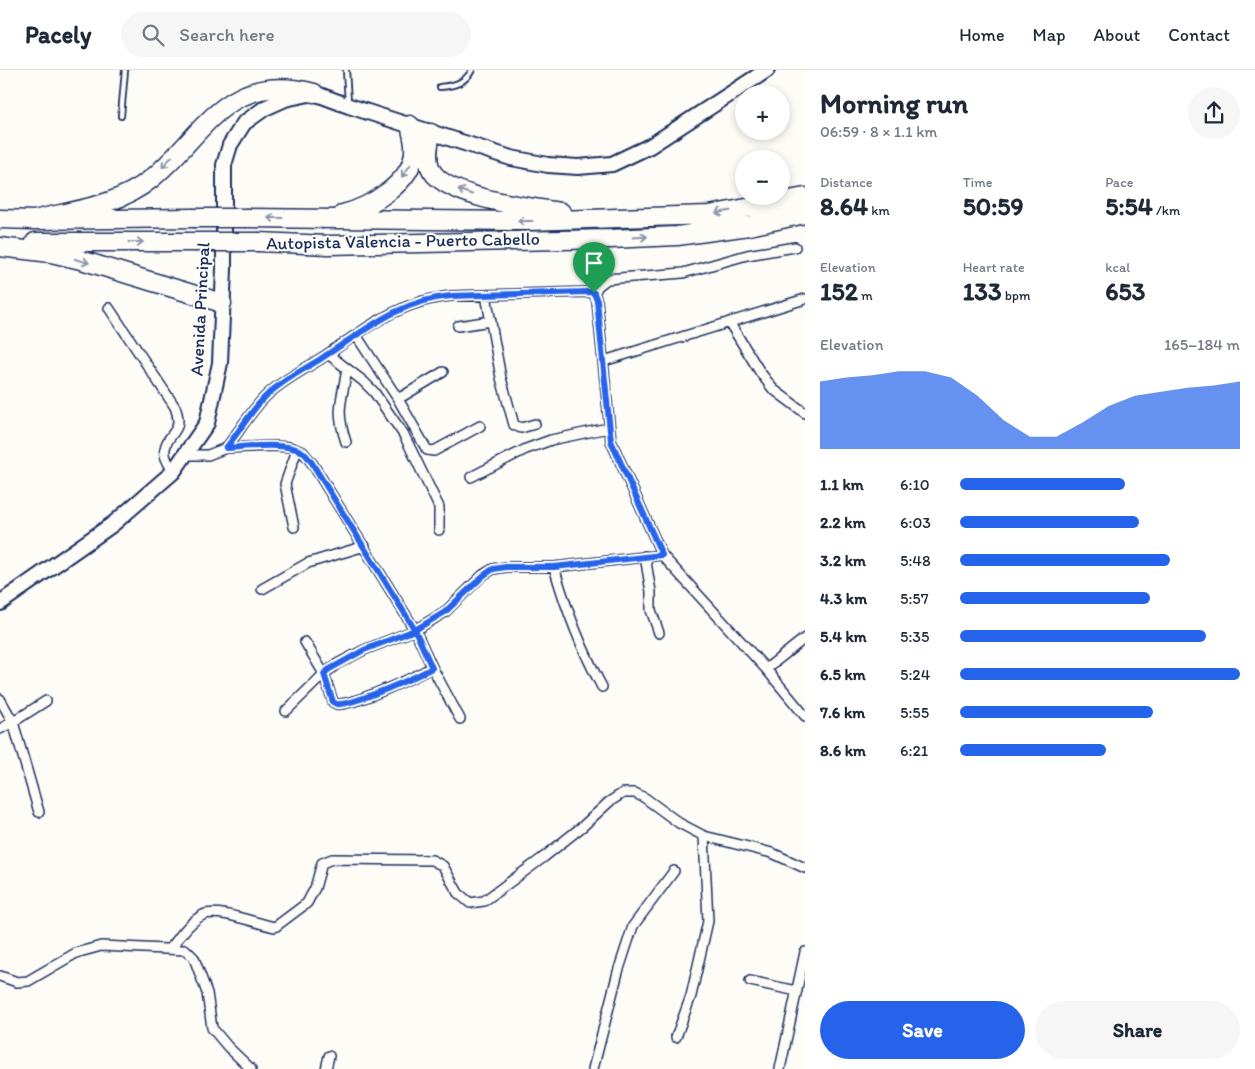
<!DOCTYPE html>
<meta charset="utf-8">
<style>
:root{--surface:#fff;--page:#f6f6f7;--text:#1f2937;--muted:#747a83;--line:#e0e1e3;--accent:#2563eb}
body{margin:0;font-family:Itim,sans-serif;background:var(--page);color:var(--text);height:100vh;display:flex;flex-direction:column;font-size:19px;white-space:nowrap}
*{box-sizing:border-box;margin:0}
p{font-size:16px;color:var(--muted)}
.icon{flex:none;width:28px;height:28px;fill:none;stroke:currentColor;stroke-width:2;stroke-linecap:round;stroke-linejoin:round}
.map{position:relative;flex:1;overflow:hidden}
.side{display:flex;flex-direction:column;background:var(--surface);width:450px}
.side>*{flex:none}
.controls{position:absolute;left:735px;top:15px;display:grid;gap:10px}
.controls a{display:grid;place-items:center;width:55px;height:55px;border-radius:50%;background:var(--surface);box-shadow:0 2px 8px #0003;font-size:25px}
.pin{position:absolute;display:grid;place-items:center;width:42px;height:42px;color:#fff;margin:-51px -21px;border-radius:50% 50% 50% 0;rotate:-45deg;box-shadow:0 0 5px #0007}
.pin .icon{rotate:45deg}
.round{display:grid;place-items:center;flex:none;width:52px;height:52px;border-radius:26px;background:var(--page)}
.overview{display:flex;align-items:center;justify-content:space-between;height:85px;padding:0 15px}
h1{font-size:28px;font-weight:700;line-height:38px}
.stats{display:grid;grid-template-columns:repeat(3,1fr);gap:8px;height:85px;padding:5px 15px}
.stats div{display:grid;align-content:center}
.stats b{font-size:25px;font-weight:700}
.stats small{font-size:14px;font-weight:400}
.stats p{font-size:14px}
.chart{height:140px;padding:10px 15px}
.chart p{display:flex;justify-content:space-between}
.chart svg{width:100%;height:90px;margin-top:5px;fill:var(--accent);opacity:.7}
.action{display:flex;gap:10px;margin-top:auto;padding:10px 15px}
.action a{flex:1;height:58px;border-radius:30px;background:var(--accent);color:#fff;font-size:20px;font-weight:700;line-height:58px;text-align:center}
.action a+a{background:var(--page);color:var(--text)}
ul{padding:0 15px;list-style:none;font-size:16px}
li{display:grid;grid-template-columns:80px 60px 1fr;align-items:center;height:38px}
li i{height:12px;border-radius:6px;background:var(--accent)}
header{display:flex;align-items:center;gap:30px;box-sizing:border-box;height:70px;padding:0 25px;background:var(--surface);border-bottom:1px solid var(--line)}
header strong{font-size:24px}
nav{display:flex;gap:28px;margin-inline-start:auto;font-size:18px}
.search{width:350px;height:45px;background:var(--page);display:flex;align-items:center;gap:12px;box-sizing:border-box;padding:0 18px;border-radius:28px;color:var(--muted);font-size:19px}
main{display:flex;flex:1;min-height:0}
.map>svg:first-child{display:block}
.lines{fill:none;stroke-linecap:round;stroke-linejoin:round}
.lane-casing{stroke:#1b2f5e;stroke-width:8}
.street-casing{stroke:#1b2f5e;stroke-width:12}
.secondary-casing{stroke:#1b2f5e;stroke-width:18}
.highway-casing{stroke:#1b2f5e;stroke-width:21}
.lane{stroke:#fdfcf7;stroke-width:4.5}
.street{stroke:#fdfcf7;stroke-width:9}
.secondary{stroke:#fdfcf7;stroke-width:14}
.highway{stroke:#fdfcf7;stroke-width:18}
.highway-bridge-casing{stroke:#1b2f5e;stroke-width:21;stroke-linecap:butt}
.highway-bridge{stroke:#fdfcf7;stroke-width:18}
.oneway{stroke:#8c96aa}
.route-casing{stroke:#fff;stroke-width:10}
.route{stroke:#2563eb;stroke-width:6}
.labels{text-anchor:middle;dominant-baseline:central;stroke-width:4;stroke-linejoin:round;paint-order:stroke}
.street-label{font-size:18px;fill:#1b2f5e;stroke:#fdfcf7}
</style>
<header>
<strong>Pacely</strong>
<div class="search"><svg class="icon" aria-label="search" viewBox="0 0 24 24"><circle cx="10" cy="10" r="6"/><path d="M15 15l6 6"/></svg>Search here</div>
<nav><a>Home</a><a>Map</a><a>About</a><a>Contact</a></nav>
</header>
<main>
<div class="map">
<svg width="805" height="999" viewBox="0 0 805 999">
<rect width="100%" height="100%" fill="#fdfcf7"/>
<filter id="ink" filterUnits="userSpaceOnUse"><feTurbulence type="fractalNoise" baseFrequency=".02" numOctaves="2"/><feDisplacementMap in="SourceGraphic" scale="10" xChannelSelector="R" yChannelSelector="G"/><feConvolveMatrix kernelMatrix="1 2 1 2 8 2 1 2 1" color-interpolation-filters="sRGB"/></filter>
<g filter="url(#ink)">
<g class="lines">
<defs>
<path id="lane" d="M346 0 348 32
M440 17C454 16 465 13 472 0
M121 46 125 0"/>
<path id="street" d="M594 223 598 216 607 209 683 203 747 185 795 177
M486 225 501 308 514 355 521 358 535 354
M109 238 175 337C185 363 167 362 165 379 163 387 170 395 173 402
M729 252 760 302 773 319 805 343
M458 256 491 251
M356 265 398 329 427 380 434 381 480 356
M328 284 363 311 374 322 404 365 439 437V460
M604 291 805 229
M398 329 443 302
M346 372C335 339 342 331 347 299
M226 378C239 362 250 342 265 327 280 312 301 301 319 290 361 262 399 230 451 226L589 222 594 223 597 231 611 371 662 485 766 599 805 646
M186 385H208L226 378 273 376 290 377 303 382 312 393 415 560 432 597 460 649
M471 407 526 379 551 370 608 358
M294 457 285 414 297 380
M645 486 651 522V540L659 563
M554 497C566 539 581 578 602 617
M262 519 308 493 365 476
M432 597C416 607 358 633 340 634 337 635 336 634 333 632L324 604 337 594 364 580 415 560 445 542 483 505 493 499 506 497H554L662 485
M766 599 805 568
M0 629 13 652 0 659
M286 641 324 604 305 572
M39 742 13 652 46 631
M170 879C179 868 189 852 203 845 218 838 258 854 275 857L307 833 315 818 322 793 332 789 432 790 443 796 458 823 470 833 484 831 544 787 583 756 609 732 623 723H635L645 728 679 753 704 766 772 783 805 798
M0 906 17 912 28 911 76 883 101 876 186 880 194 888 207 923 212 958 228 977 251 999
M750 911 797 921
M676 967 691 926 708 851 704 766
M326 999 329 986
M593 999 618 902 633 856 674 801
M780 999 805 882"/>
<path id="secondary" d="M0 533 113 454 173 402 207 353 220 293 224 199V95L230 75 244 53 265 38 285 29 314 23 349 36 511 88 548 95 578 97 612 94 650 76 767 0"/>
<path id="highway" d="M431 63C429 74 426 86 430 97 440 127 532 138 561 142
M343 144C370 137 412 113 414 82 415 73 412 64 410 55
M247 148 527 151 709 145 805 127
M0 149 34 150 193 148
M34 150C74 140 118 136 151 109 205 65 225 0 314 23
M35 172H194
M259 172 328 175 610 169 677 166 749 156 805 144
M0 177 51 183 81 190 222 233"/>
</defs>
<use href="#lane" class="lane-casing"/>
<use href="#street" class="street-casing"/>
<use href="#secondary" class="secondary-casing"/>
<use href="#highway" class="highway-casing"/>
<use href="#lane" class="lane"/>
<use href="#street" class="street"/>
<use href="#secondary" class="secondary"/>
<use href="#highway" class="highway"/>
<defs>
<path id="highway-bridge" d="M193 148H247
M194 172H259"/>
</defs>
<use href="#highway-bridge" class="highway-bridge-casing"/>
<use href="#highway-bridge" class="highway-bridge"/>
</g>
<defs><path id="oneway-shaft" d="M-6 0H5M1.5-3L5.5 0L1.5 3" fill="none" stroke-width="1.6" stroke-linecap="round" stroke-linejoin="round" transform="scale(1.25)"/></defs>
<g class="oneway">
<use href="#oneway-shaft" transform="translate(167 92) rotate(132)"/>
<use href="#oneway-shaft" transform="translate(406 101) rotate(125)"/>
<use href="#oneway-shaft" transform="translate(465 122) rotate(-161)"/>
<use href="#oneway-shaft" transform="translate(723 142) rotate(171)"/>
<use href="#oneway-shaft" transform="translate(275 148) rotate(-180)"/>
<use href="#oneway-shaft" transform="translate(525 151) rotate(180)"/>
<use href="#oneway-shaft" transform="translate(640 167) rotate(-3)"/>
<use href="#oneway-shaft" transform="translate(136 172)"/>
<use href="#oneway-shaft" transform="translate(82 191) rotate(15)"/>
</g>
</g>
<g class="lines" filter="url(#ink)">
<defs>
<path id="route" d="M594 223 589 222 451 226C400 230 364 261 322 288 303 300 281 311 265 327 250 342 239 362 226 378 246 377 283 372 301 381 306 384 309 389 312 393L415 560 364 580 328 600 324 604 333 632C336 634 337 635 340 634 358 633 416 607 432 598L415 560 445 542 483 506 493 499 506 497H554L662 485 611 371 597 231 594 223"/>
</defs>
<use href="#route" class="route-casing"/>
<use href="#route" class="route"/>
</g>
<g class="labels">
<g class="street-label">
<text transform="translate(403 171) rotate(-1)">Autopista Valencia - Puerto Cabello</text>
<text transform="translate(200 239) rotate(-87)">Avenida Principal</text>
</g>
</g>
</svg>
<div class="controls">
<a>+</a>
<a>−</a>
</div>
<div class="pin" style="left:594px;top:223px;background:#1e9e55"><svg class="icon" aria-label="arrive" viewBox="0 0 24 24"><path d="M6 21V4h12l-3 4 3 4H6"/></svg></div>
</div>
<section class="side">
<div class="overview"><div><h1>Morning run</h1><p>06:59 · 8 × 1.1 km</p></div><a class="round"><svg class="icon" aria-label="share" viewBox="0 0 24 24"><path d="M12 15V3M7 8l5-5 5 5M5 13v7h14v-7"/></svg></a></div>
<div class="stats">
<div><p>Distance</p><b>8.64<small> km</small></b></div>
<div><p>Time</p><b>50:59</b></div>
<div><p>Pace</p><b>5:54<small> /km</small></b></div>
</div>
<div class="stats">
<div><p>Elevation</p><b>152<small> m</small></b></div>
<div><p>Heart rate</p><b>133<small> bpm</small></b></div>
<div><p>kcal</p><b>653</b></div>
</div>
<div class="chart"><p><span>Elevation</span>165–184 m</p>
<svg viewBox="0 0 160 44" preserveAspectRatio="none"><path d="M0 44V11L10 9L20 8L30 6L40 6L50 9L60 18L70 30L80 38L90 38L100 31L110 23L120 18L130 16L140 14L150 13L160 11V44z"/></svg>
</div>
<ul>
<li><b>1.1 km</b>6:10<i style="width:59%"></i></li>
<li><b>2.2 km</b>6:03<i style="width:64%"></i></li>
<li><b>3.2 km</b>5:48<i style="width:75%"></i></li>
<li><b>4.3 km</b>5:57<i style="width:68%"></i></li>
<li><b>5.4 km</b>5:35<i style="width:88%"></i></li>
<li><b>6.5 km</b>5:24<i style="width:100%"></i></li>
<li><b>7.6 km</b>5:55<i style="width:69%"></i></li>
<li><b>8.6 km</b>6:21<i style="width:52%"></i></li>
</ul>
<div class="action"><a>Save</a><a>Share</a></div>
</section>
</main>
